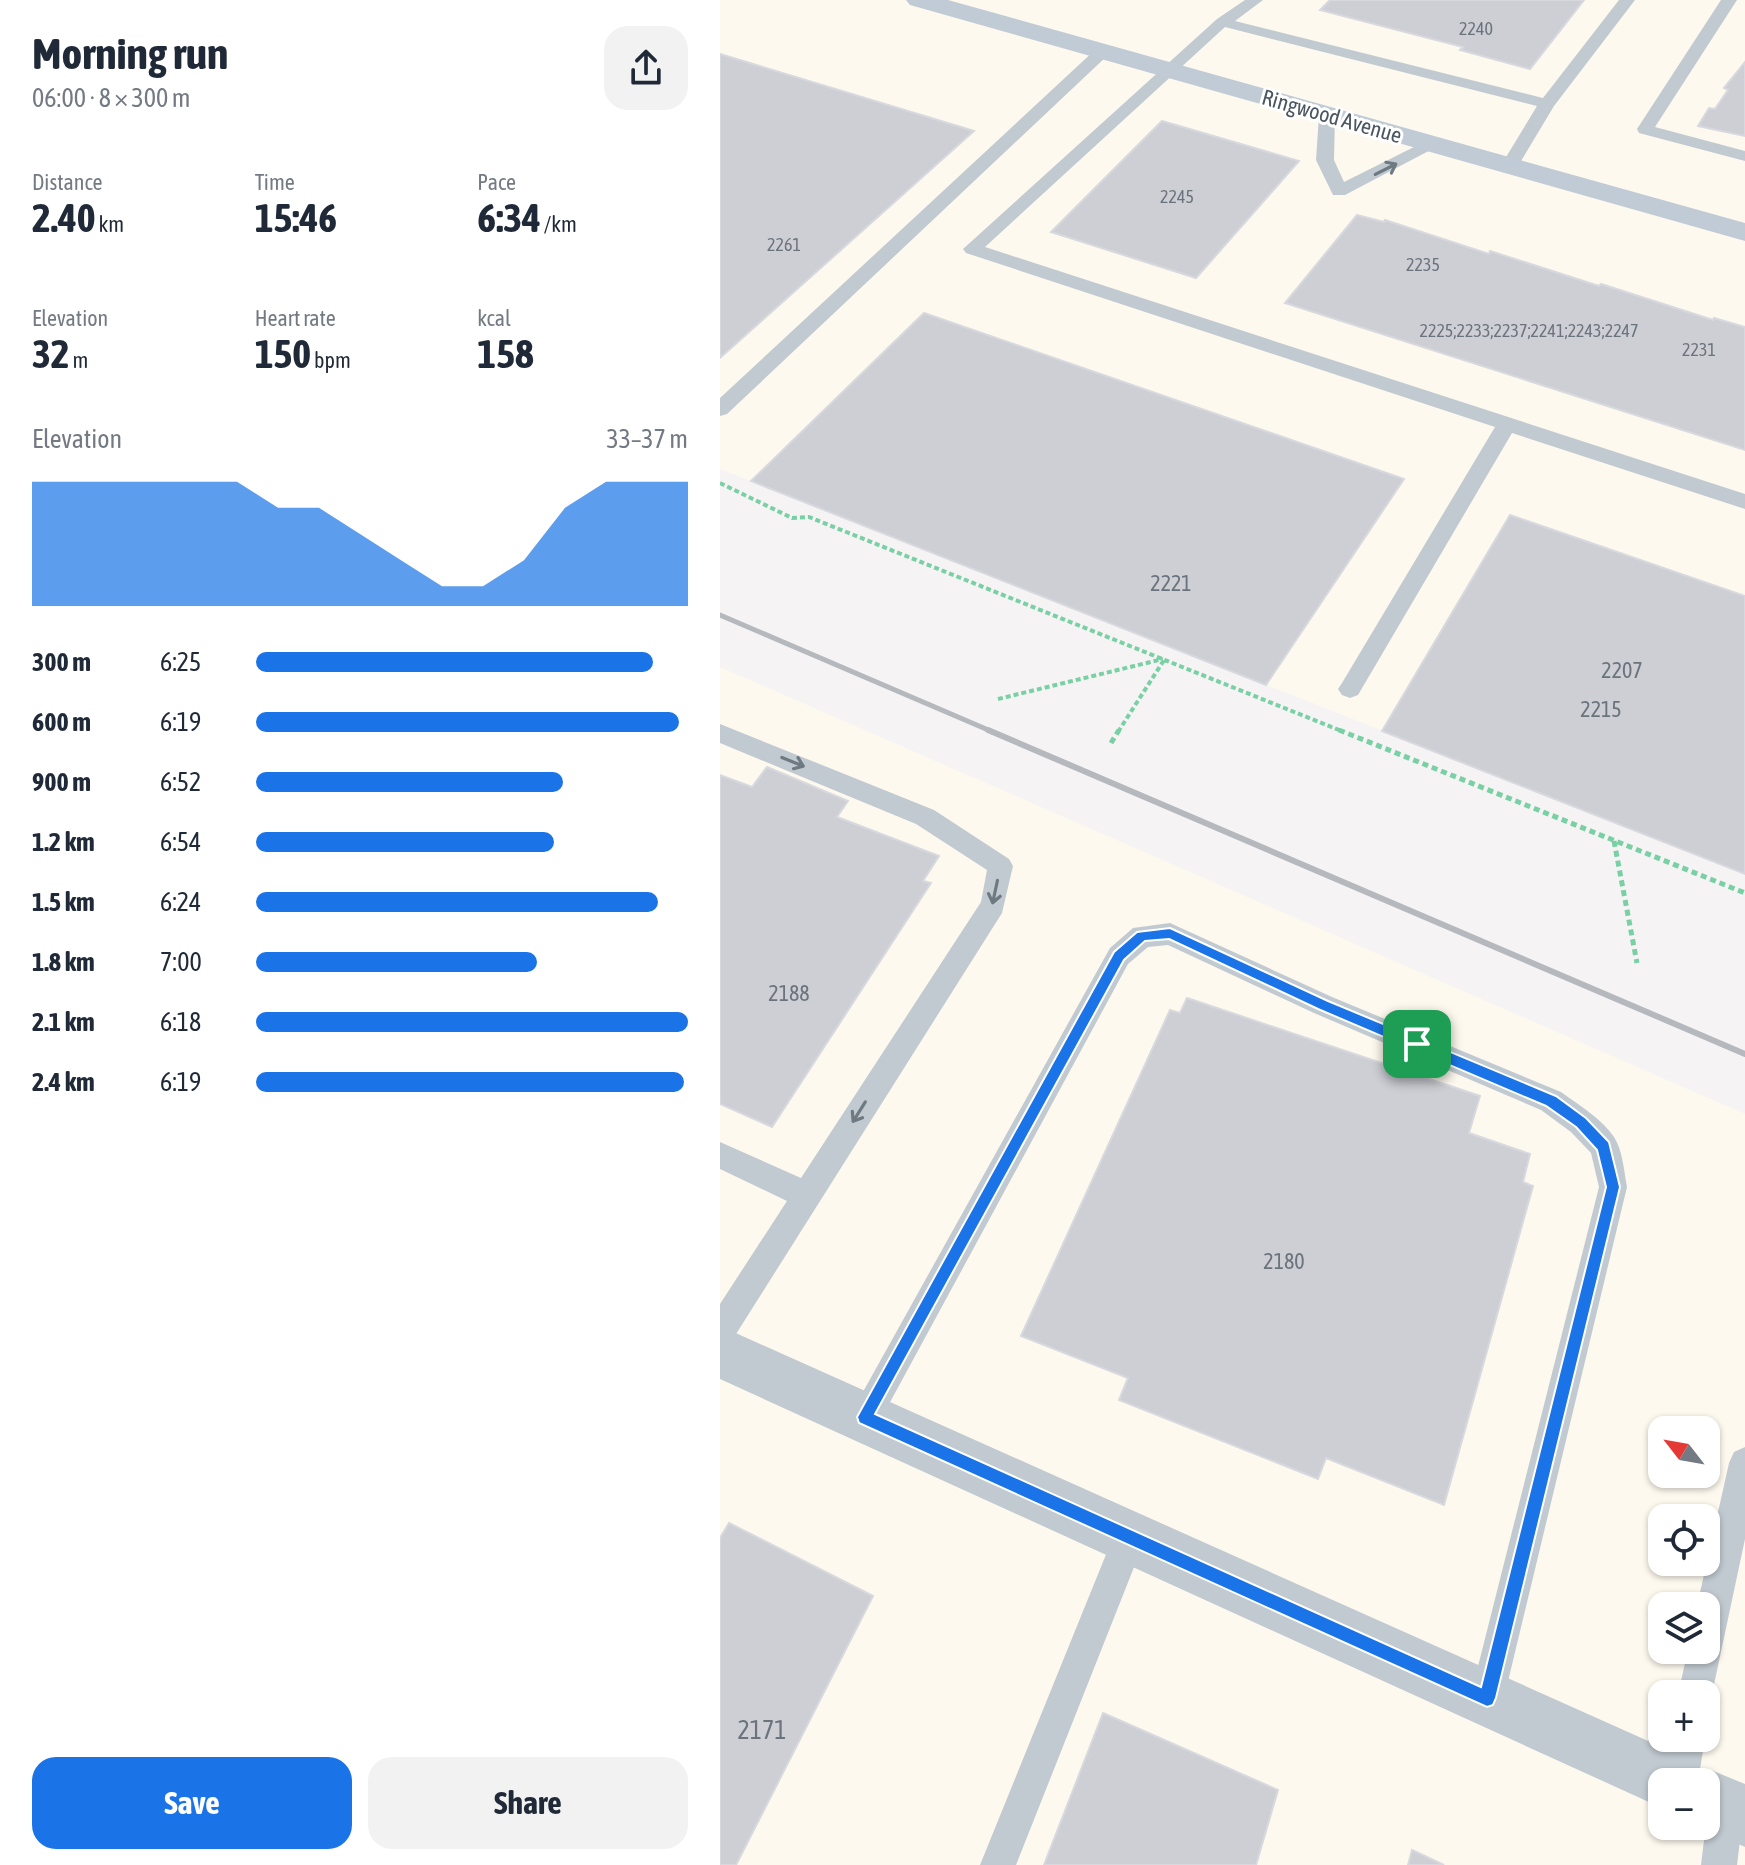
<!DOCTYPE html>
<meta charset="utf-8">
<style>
:root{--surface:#fff;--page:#f2f2f3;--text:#1f2937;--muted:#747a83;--accent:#1a74e7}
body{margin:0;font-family:"Asap Condensed",sans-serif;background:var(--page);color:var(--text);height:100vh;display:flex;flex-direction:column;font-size:30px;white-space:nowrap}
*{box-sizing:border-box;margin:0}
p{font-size:26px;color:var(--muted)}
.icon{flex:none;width:44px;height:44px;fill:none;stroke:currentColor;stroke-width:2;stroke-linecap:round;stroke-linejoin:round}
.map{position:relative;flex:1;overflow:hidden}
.drawer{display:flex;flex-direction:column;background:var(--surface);width:720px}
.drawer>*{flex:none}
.needle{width:52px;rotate:301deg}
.buttons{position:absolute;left:928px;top:1416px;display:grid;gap:16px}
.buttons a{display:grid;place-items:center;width:72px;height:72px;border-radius:16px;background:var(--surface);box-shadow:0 2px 6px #0004;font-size:40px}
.pin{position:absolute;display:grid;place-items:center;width:68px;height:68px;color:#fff;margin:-34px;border-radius:16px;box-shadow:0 4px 12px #0006}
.round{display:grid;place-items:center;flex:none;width:84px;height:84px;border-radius:24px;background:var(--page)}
.overview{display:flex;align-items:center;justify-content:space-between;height:136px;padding:0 32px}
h1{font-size:44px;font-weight:700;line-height:60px}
.metrics{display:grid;grid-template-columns:repeat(3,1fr);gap:12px;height:136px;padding:8px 32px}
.metrics div{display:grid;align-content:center}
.metrics b{font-size:40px;font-weight:700}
.metrics small{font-size:22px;font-weight:400}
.metrics p{font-size:22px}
.chart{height:224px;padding:16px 32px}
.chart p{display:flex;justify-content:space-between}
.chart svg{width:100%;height:144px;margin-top:8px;fill:var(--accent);opacity:.7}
.cta{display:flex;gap:16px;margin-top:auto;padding:16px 32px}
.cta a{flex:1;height:92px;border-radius:24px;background:var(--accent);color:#fff;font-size:32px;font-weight:700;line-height:92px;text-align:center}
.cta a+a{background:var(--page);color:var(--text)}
ul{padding:0 32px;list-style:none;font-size:26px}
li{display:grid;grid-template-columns:128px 96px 1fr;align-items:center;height:60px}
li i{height:20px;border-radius:10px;background:var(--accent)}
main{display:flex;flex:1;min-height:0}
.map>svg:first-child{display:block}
.commercial{fill:#fdf9ee;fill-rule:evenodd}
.building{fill:#cdcfd5;stroke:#d7d9de;stroke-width:2}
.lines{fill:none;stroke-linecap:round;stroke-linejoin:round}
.path-far1{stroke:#7ad0a5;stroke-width:4;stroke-dasharray:5 3;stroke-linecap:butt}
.path{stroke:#7ad0a5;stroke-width:5;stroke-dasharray:6 4;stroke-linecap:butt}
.lane{fill:#c1cad1;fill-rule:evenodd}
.street{fill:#c1cad1;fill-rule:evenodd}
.secondary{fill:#c1cbd6;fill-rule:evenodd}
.rail-far1{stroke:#b5b8bd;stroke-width:5}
.rail{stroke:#b5b8bd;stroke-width:6}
.oneway{stroke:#6e7982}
.route{fill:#1a74e7;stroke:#fff;stroke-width:2;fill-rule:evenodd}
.labels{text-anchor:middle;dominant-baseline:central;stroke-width:6;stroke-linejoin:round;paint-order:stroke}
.far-number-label{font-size:18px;fill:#6b747d}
.far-street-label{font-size:22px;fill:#4a5660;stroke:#fff}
.number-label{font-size:22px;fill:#6b747d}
.near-number-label{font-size:26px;fill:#6b747d}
</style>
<main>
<section class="drawer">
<div class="overview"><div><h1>Morning run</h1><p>06:00 · 8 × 300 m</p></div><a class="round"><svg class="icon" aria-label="share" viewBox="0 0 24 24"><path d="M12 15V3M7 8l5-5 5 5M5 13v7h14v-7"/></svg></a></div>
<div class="metrics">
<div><p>Distance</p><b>2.40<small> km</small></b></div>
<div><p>Time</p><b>15:46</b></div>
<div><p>Pace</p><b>6:34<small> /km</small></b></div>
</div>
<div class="metrics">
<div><p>Elevation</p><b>32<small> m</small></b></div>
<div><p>Heart rate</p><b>150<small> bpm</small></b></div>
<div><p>kcal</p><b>158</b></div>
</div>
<div class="chart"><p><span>Elevation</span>33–37 m</p>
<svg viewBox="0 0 160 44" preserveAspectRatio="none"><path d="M0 44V6L10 6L20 6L30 6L40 6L50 6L60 14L70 14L80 22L90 30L100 38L110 38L120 30L130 14L140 6L150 6L160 6V44z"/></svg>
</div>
<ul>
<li><b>300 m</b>6:25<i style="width:92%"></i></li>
<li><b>600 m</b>6:19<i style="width:98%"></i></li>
<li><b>900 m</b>6:52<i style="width:71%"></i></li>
<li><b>1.2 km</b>6:54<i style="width:69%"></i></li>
<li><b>1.5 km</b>6:24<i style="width:93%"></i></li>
<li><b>1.8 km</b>7:00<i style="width:65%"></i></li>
<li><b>2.1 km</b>6:18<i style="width:100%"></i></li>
<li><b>2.4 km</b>6:19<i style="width:99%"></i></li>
</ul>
<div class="cta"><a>Save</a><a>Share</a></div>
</section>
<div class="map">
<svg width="1025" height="1865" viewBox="0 0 1025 1865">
<rect width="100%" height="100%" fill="#f5f3f3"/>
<path class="commercial" d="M0 0H1025V874L0 469Z
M0 667 1025 1114V1865H0ZM942 1430H986V1474H942ZM942 1518H986V1562H942ZM942 1606H986V1650H942ZM942 1694H986V1738H942ZM942 1782H986V1826H942Z"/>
<path class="building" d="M610 0H864L810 69 740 50 743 47 600 10Z
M0 54 254 131 0 358Z
M1025 62V136L978 126 989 108 995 109 1008 90 1004 88Z
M442 121 579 161 476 278 331 232Z
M637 215 664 222 665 220 769 254 770 251 879 286 881 284 993 320 994 318 1025 327V450L565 303Z
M204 313 684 479 546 685 31 481Z
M790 515 1025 596V874L662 731Z
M47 767 128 801 117 817 219 856 203 881 211 883 52 1127 0 1104V775L32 787Z
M467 998 760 1096 749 1133 810 1154 803 1182 813 1186 724 1505 606 1458 598 1479 399 1400 408 1378 301 1336 450 1010 460 1013Z
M9 1523 153 1596 16 1865H0V1538Z
M383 1713 558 1790 536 1865H324Z
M692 1850 724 1865H688Z"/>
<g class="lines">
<path class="path-far1" d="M0 483 72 518 89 517 624 732
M278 699 443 659
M398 732 444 660"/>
<path class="path" d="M619 730 1025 893
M391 743 399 730
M894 841 917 963"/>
<path class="lane" d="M525 0H543L515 21 823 98 899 0H915L834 106 795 171 789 172 780 167 817 106 505 27 265 247 1025 494V509L792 433 638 695 630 698 622 695 618 689 622 683 775 427 246 253 243 249 497 19Z
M1001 0H1017L935 127 1025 151V161L919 133 917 129Z
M382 47 390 52 388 55 7 414 0 416V398L376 49Z
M607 110 615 115 614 160 624 182 706 141 712 140 720 145 625 195H613L596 160 599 115Z
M0 724 214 810 289 859 293 866 282 913 11 1342 0 1346V1304L67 1201 0 1169V1142L81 1178 261 902 267 870 196 824 0 743Z
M450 923 612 997 841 1092C859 1105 882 1119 894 1137 903 1151 904 1172 907 1187L784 1698 779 1710 767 1715 755 1710 750 1698 879 1187 871 1153 851 1132 821 1110 594 1013 448 945 428 947 408 964 156 1428 145 1433 134 1428 129 1417 390 948 413 928Z
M1025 1447V1539L992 1694 986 1707V1694H958L968 1650H986V1606H977L1009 1463 1014 1452Z
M410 1521 422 1525 426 1537 296 1865H260L398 1525Z
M949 1738H985L978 1782H942Z
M1006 1789 1019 1794 1024 1807 1017 1865H981L988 1807 993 1794Z"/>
<path class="street" d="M0 1326 973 1761 978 1771 986 1768 1025 1784V1847L978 1826H986V1782H942V1808L0 1379Z"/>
<path class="secondary" d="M186 0H228L1025 223V241L190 5Z"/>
<path class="rail-far1" d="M0 615 273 732"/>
<path class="rail" d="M268 730 1025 1054"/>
</g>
<defs><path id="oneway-shaft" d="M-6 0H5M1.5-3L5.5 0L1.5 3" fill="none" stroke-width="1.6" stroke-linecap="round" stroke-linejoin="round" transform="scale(2)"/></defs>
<g class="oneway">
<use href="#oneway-shaft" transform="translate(666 169) rotate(-27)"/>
<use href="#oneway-shaft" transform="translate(73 762) rotate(22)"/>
<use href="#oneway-shaft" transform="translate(275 892) rotate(102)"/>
<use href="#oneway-shaft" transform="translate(139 1112) rotate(122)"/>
</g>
<path class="route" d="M450 928 608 1001 836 1096 866 1118 889 1142 900 1187 776 1698 773 1705 767 1707 139 1423 137 1417 394 952 417 932ZM449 939 598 1009 826 1106 856 1127 877 1150 886 1187 761 1687 155 1414 404 960 425 941Z"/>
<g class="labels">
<g class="far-number-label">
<text x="756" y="28">2240</text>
<text x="457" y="196">2245</text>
<text x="64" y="244">2261</text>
<text x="703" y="264">2235</text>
<text x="809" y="330">2225;2233;2237;2241;2243;2247</text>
<text x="979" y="349">2231</text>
</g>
<g class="far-street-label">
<text transform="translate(612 116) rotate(16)">Ringwood Avenue</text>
</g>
<g class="number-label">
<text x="451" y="583">2221</text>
<text x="902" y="670">2207</text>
<text x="881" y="709">2215</text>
<text x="69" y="993">2188</text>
<text x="564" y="1261">2180</text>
</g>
<g class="near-number-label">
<text x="42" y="1730">2171</text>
</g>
</g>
</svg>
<div class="buttons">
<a><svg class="needle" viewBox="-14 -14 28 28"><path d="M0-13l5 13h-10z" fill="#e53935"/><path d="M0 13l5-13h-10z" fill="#747a83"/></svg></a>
<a><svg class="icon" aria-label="locate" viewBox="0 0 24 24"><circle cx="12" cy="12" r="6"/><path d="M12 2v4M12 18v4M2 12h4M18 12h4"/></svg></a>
<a><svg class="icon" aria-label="layers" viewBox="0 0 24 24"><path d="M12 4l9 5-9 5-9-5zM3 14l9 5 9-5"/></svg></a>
<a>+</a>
<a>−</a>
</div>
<div class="pin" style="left:697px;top:1044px;background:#1e9e55"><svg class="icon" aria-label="arrive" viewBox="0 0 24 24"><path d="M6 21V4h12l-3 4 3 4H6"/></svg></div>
</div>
</main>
